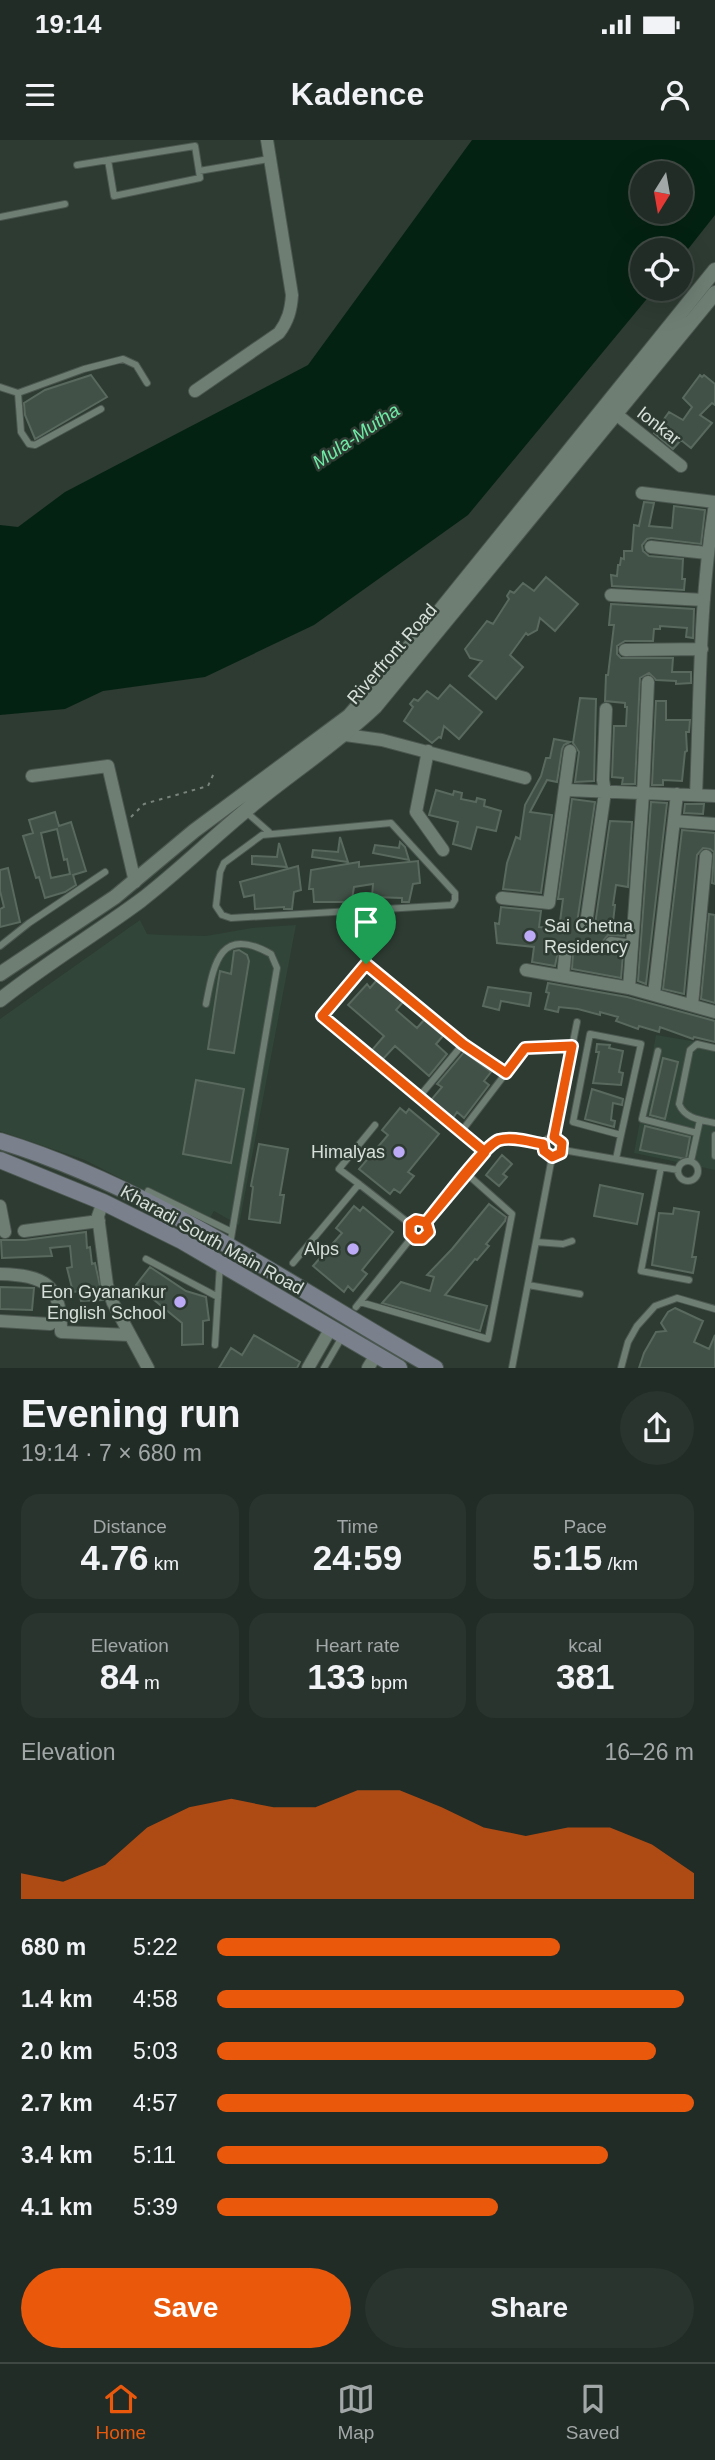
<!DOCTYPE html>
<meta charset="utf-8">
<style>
:root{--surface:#222c26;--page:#2a342e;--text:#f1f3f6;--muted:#a2a7a7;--line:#3f4843;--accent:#ea580c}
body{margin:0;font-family:Helvetica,sans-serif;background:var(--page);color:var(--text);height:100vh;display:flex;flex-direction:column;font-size:26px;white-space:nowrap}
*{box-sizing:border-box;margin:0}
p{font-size:23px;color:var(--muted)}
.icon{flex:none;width:38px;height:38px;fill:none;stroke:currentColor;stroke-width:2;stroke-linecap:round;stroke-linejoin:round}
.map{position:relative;height:1228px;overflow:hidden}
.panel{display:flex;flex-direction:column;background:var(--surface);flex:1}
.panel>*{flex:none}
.needle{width:46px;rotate:191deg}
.fabs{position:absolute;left:630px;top:21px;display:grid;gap:14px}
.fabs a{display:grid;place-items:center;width:63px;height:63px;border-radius:50%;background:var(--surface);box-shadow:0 7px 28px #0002,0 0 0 2px var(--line);font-size:35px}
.pin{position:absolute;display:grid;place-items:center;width:60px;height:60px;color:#fff;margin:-72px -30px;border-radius:50% 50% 50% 0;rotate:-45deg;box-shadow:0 0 7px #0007}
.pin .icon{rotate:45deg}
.round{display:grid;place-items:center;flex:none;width:74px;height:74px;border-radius:37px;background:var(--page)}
.headline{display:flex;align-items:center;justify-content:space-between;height:119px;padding:0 21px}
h1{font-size:38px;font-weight:800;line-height:52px}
.stats{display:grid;grid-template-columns:repeat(3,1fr);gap:10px;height:119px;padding:7px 21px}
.stats div{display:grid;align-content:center;border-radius:18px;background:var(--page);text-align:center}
.stats b{font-size:35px;font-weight:800}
.stats small{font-size:19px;font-weight:400}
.stats p{font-size:19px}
.chart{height:196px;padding:14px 21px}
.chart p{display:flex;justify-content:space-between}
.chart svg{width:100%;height:126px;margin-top:7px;fill:var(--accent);opacity:.7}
.button{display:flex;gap:14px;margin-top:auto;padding:14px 21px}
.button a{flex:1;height:80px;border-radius:42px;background:var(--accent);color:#fff;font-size:28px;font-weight:800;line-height:80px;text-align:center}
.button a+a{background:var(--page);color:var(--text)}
ul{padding:0 21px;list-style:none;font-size:23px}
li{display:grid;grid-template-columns:112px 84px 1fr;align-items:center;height:52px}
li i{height:18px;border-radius:9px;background:var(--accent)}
.status{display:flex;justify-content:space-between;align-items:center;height:49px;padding:0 35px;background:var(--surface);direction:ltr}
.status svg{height:19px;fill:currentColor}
header{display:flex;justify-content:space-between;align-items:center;height:91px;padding:0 21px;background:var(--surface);font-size:32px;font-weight:800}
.menu{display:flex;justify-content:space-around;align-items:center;height:98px;border-top:2px solid var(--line);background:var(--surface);font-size:19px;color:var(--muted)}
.menu a{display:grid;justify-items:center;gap:4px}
.menu .selected{color:var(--accent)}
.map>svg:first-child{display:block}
.built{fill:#314538}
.water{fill:#042212;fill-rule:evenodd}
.building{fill:#425148;stroke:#59695e;stroke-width:2;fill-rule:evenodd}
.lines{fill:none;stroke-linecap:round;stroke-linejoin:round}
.service-casing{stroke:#4b5750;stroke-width:8}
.minor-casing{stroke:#4b5750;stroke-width:14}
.tertiary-casing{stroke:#4b5750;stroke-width:16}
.secondary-casing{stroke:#4b5750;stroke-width:18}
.path{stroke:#78837c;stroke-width:2;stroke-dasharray:3.5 5;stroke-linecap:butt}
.service{stroke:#6e7e73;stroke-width:6}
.minor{stroke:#6e7e73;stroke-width:12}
.tertiary{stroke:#6e7e73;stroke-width:14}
.secondary{stroke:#7a808c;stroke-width:16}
.route-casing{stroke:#fff;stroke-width:14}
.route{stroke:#ea580c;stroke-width:9}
.poi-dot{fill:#bcaaf6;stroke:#2d3b32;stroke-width:2.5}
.labels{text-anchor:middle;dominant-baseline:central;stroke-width:5;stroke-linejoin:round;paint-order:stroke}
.street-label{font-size:18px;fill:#d7e0da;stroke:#2d3b32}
.poi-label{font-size:18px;fill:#d7e0da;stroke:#2d3b32;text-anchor:end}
.water-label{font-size:19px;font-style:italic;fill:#6feaa5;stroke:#2d3b32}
</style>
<div class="status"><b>19:14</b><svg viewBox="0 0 49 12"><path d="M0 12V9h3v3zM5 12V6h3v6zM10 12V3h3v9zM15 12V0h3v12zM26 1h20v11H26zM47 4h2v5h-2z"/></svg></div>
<header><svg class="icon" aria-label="menu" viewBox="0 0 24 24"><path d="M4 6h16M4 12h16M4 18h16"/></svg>Kadence<svg class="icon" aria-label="person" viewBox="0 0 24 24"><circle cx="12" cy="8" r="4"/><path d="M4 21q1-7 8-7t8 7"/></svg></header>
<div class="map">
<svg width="715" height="1228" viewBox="0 0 715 1228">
<rect width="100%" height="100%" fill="#2d3b32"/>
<path class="built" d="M140 780 147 794 162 795 206 796 252 788 296 785 239 1085 214 1071 207 1083 85 1020 0 991V879Z
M656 895 715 905V1030L634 1013Z"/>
<path class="water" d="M472 0H715V75L681 118V110H642V149H655L468 375 314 485 205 537 103 551 65 569 0 575V385L18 387 65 352 308 225ZM642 33H681V72H642Z"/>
<path class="building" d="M91 235 107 257 35 299 25 275 24 263 45 250Z
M700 235 702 237 704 235 715 244V265L712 263 700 275 712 283 691 308 681 300 673 309 654 293 669 272 683 280 692 267 683 258Z
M644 362 654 363 649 386 672 388 674 366 705 370 701 404 651 398 647 399 642 405 643 411 649 416 683 419 682 439H685L684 450 612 446 611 435 617 436 618 425H620L621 418 624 419V411H632L634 385 639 386Z
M546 437 578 464 555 491 540 478 537 490 528 495 526 493 510 515 523 527 496 559 469 536 482 521 470 518 465 509 487 481 493 484 509 459 507 456 510 451 514 453 523 443 534 451Z
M611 464 694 469 693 498 686 497 687 488 660 486V489H654L653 501H625L617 506V514L621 518H673L672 532H691V543L676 544V541L656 540 649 533 640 538 635 644H622L623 638 612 637 614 586H626L627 567H625V563L605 561 606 535H608L614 485H609Z
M450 545 482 572 459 599 444 586 441 598 439 597 432 603 404 581 413 567 410 564 414 559 418 561 427 551 438 559Z
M580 558 596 559 594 641 575 642 579 612 573 603Z
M656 561H666V580H690L689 592H686L687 611 685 612 682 641 663 640V645H652Z
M554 599 570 602 564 605 562 609 557 642 547 640 530 672 552 675 541 753 503 749 507 723 516 697 520 699 525 665 541 636 546 618H550Z
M436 650 453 655 454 651 462 653 461 659 476 662 477 658 485 660 484 666 501 671 496 691 477 687 471 709 453 704 458 682 429 675Z
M572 659 595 662 577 783 578 788 584 792H590L595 785 610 681 632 682 628 747 616 745 613 765H615L613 782 625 783 624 796 608 795 602 802 606 810 623 814 621 838 572 829 573 813 567 807 558 811 555 826 532 822 534 807 497 803 495 783 499 784 501 767 541 771 539 787 559 789 563 759H558Z
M651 662 667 663 646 844 638 841Z
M685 664H704L703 674 684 673Z
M55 672 59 686 71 682 86 731 73 735 76 745 65 752 45 758 39 737 36 738 23 696 33 693 29 680ZM57 689 64 720 67 719 70 734 51 738 41 693Z
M682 690 715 693V744L712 743 714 712 710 709 703 708 697 715 684 854 663 849Z
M340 697 348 722 312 717 313 710 338 712Z
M400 702 405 707 409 720 373 713 375 705 399 708Z
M279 703 287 727 252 724V716L277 717Z
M418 721 420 743 413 744 409 762H402V758L372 757 373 744 354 747 351 765 343 766V762H314L313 749H309L311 730 359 722V727Z
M298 726 301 750 294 752 292 769H284V767L255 769 254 755 244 757 240 742Z
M8 728 20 782 0 787V769L4 767 0 751V730Z
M709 774 715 775V863L701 859Z
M239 810 247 815 249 821 234 913 208 909 220 831 231 834 234 811Z
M377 840 403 862 396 870 417 888 424 880 443 896 436 904 447 914 429 936 395 906 383 919 372 910 384 896 348 865 367 844 370 848Z
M548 843 627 857 715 881V902L694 897 693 899 660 887 659 892 639 886 638 889 616 881 618 877 600 872V875L578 869 559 867 558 872 545 869 549 853 546 852Z
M488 847 531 853 529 866 501 861 499 870 483 866Z
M597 904 610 905 609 908 623 911 619 932 623 933 621 945 593 943 599 912H596Z
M464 912 491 932 484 941 489 945 464 978 457 972 453 978 431 960 442 947 437 944Z
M663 918 678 922 665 979 650 975Z
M196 940 244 949 231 1023 183 1014Z
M592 949 623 959 622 965 613 963 611 980 615 981 614 987 585 979Z
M400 968 406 973 409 969 439 994 408 1032 414 1036 400 1053 394 1049 390 1054 359 1029 388 995 382 990Z
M645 986 690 997 686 1019 640 1010Z
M259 1004 288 1009 280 1055H284L280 1083 249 1079 253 1047 251 1046Z
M502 1015 512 1024 503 1034 507 1037 499 1046 486 1035Z
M600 1045 643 1054 637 1084 594 1076Z
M489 1064 506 1077 505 1081 486 1104 489 1106 477 1120 475 1119 445 1155 487 1166 480 1191 382 1163 401 1142 430 1151 434 1137 427 1135 452 1109Z
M354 1066 360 1071 363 1067 393 1092 362 1130 367 1134 353 1151 348 1146 344 1152 313 1126 342 1093 336 1088Z
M674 1068 699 1072 692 1117H696L693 1133 652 1125 659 1073 673 1074Z
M86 1092 87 1108 90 1107 92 1124 95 1123 103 1160 81 1161 79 1151 73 1152 67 1128 72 1127 70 1106 50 1108 52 1116 2 1118 1 1100H25Z
M150 1127 186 1151 206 1157 209 1180 203 1181V1204L182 1205V1183L136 1145Z
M0 1147 34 1148 32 1170 0 1169Z
M675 1168 703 1181 694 1202 709 1209 715 1195V1228H639L644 1213 656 1192 666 1191 661 1183 668 1172Z
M254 1195 300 1222 297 1228H219L231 1208 242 1215Z"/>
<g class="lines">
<defs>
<path id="service" d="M108 20 114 56 200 38 199 31
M77 25 195 6 199 31 269 19
M0 77 65 64
M0 247 18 253 84 229 123 219 136 225 147 243
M18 253 21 292 29 304 35 305 101 269
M245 671 269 692
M391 683 455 753V760L452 765 231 778 222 775 216 766 220 732 224 723 262 695Z
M0 806 29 783 105 732
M206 864C214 823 220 785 271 814L277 828 230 1104
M715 908 697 904 690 910 679 964C685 979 701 980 715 983
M658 911 642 979 697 993
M419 957 463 904
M461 992 525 908 572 907
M715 995V1016
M543 1007a10 10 0 1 1 20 0a10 10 0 1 1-20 0Z
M554 997 577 882
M563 1010 678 1030
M485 1012 322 876 366 824 463 904 506 933
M616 1019 621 995 573 982 590 894 641 904 621 995
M678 1031a10 10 0 1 1 20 0a10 10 0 1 1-20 0Z
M691 1021 700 980
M661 1027 641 1131 689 1140
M359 1044 339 1029 375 985
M148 1051 232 1092
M409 1090a10 10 0 1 1 20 0a10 10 0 1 1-20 0Z
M426 1082 490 1006C506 995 525 1001 543 1004
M536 1102 563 1104 572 1101
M146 1119 218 1157
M293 1123 359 1044 410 1084
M528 1145 580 1154
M360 1162 488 1199 512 1074 467 1034
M356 1167 412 1097
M215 1205 220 1124
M324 1228 342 1197
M512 1228 552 1017
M621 1228 628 1202 637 1186 655 1166 677 1158 715 1169"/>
<path id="minor" d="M195 251 279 193C288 181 291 170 292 155L267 0
M616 274 681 326
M642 353 715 362
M651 407 707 413
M611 455 704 460
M625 510 702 509
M338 594 382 600 525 638
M428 611 416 672 443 710
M32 636 108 626 135 742
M566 650 715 656
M696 655C700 558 699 459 715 364
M674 681 715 684
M502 758 549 763 570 611
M586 784 605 652 603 640 606 569
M611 803 632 806
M526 830 629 848 715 872
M563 836 565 816
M629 848 643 654 648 542
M654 854 677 654
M692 865 706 716
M103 1062 98 1076 107 1145 113 1163 148 1228
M0 1066 5 1092
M24 1091 99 1081
M0 1134C44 1135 62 1144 61 1192L130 1195
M0 1181 50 1184
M308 1228 331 1188
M368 1228 376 1215"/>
<path id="tertiary" d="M0 834 115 757 194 691 349 576 430 483 715 130
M0 860C45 824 94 795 140 761 178 732 212 698 250 667 291 633 336 604 375 567L715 153"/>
<path id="secondary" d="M0 1001C157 1049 293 1148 435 1228
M0 1020 103 1062 182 1101 399 1228"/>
</defs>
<use href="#service" class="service-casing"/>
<use href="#minor" class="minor-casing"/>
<use href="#tertiary" class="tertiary-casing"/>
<use href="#secondary" class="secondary-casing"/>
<path class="path" d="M131 677 144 664 208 646 214 633"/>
<use href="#service" class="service"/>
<use href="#minor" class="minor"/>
<use href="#tertiary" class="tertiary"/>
<use href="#secondary" class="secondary"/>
</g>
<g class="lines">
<defs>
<path id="route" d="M366 824 322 876 485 1012 426 1082 416 1080 410 1084V1094L415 1099H422L429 1092 426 1082C439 1067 484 1005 499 1000 512 996 530 1002 543 1004L544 1011 552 1017 561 1013 562 1003 554 997 572 906 525 908 506 933 463 904 366 824"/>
</defs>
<use href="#route" class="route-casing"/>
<use href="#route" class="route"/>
</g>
<g class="poi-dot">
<circle cx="530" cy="796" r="7"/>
<circle cx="399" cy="1012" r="7"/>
<circle cx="353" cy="1109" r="7"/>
<circle cx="180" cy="1162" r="7"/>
</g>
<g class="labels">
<g class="street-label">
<text transform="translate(659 286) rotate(38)">lonkar</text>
<text transform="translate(392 514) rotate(-49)">Riverfront Road</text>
<text transform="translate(212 1100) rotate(29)">Kharadi South Main Road</text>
</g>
<g class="poi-label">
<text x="544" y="786" text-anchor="start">Sai Chetna<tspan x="544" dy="21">Residency</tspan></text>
<text x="385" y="1012">Himalyas</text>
<text x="339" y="1109">Alps</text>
<text x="166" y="1152">Eon Gyanankur<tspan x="166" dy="21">English School</tspan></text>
</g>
<g class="water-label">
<text transform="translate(356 296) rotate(-34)">Mula-Mutha</text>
</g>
</g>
</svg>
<div class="fabs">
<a><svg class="needle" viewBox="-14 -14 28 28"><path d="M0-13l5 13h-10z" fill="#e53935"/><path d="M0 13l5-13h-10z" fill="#a2a7a7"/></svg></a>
<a><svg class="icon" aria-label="locate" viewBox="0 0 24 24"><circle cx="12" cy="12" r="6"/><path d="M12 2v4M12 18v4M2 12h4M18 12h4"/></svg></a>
</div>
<div class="pin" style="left:366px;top:824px;background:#1e9e55"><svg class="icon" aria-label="arrive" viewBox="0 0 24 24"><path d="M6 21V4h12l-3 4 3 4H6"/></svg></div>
</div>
<section class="panel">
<div class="headline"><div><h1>Evening run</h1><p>19:14 · 7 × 680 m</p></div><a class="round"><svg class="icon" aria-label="share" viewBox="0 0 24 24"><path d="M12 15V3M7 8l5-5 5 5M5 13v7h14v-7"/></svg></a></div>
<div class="stats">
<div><p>Distance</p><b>4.76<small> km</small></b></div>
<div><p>Time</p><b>24:59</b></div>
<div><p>Pace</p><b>5:15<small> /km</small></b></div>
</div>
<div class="stats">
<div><p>Elevation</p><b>84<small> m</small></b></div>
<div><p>Heart rate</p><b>133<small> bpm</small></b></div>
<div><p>kcal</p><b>381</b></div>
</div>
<div class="chart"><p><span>Elevation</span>16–26 m</p>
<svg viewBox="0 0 160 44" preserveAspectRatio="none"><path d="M0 44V35L10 38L20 32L30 19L40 12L50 9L60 12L70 12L80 6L90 6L100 12L110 19L120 22L130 19L140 19L150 25L160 35V44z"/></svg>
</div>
<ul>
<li><b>680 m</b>5:22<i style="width:72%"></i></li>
<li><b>1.4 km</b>4:58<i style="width:98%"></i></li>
<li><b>2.0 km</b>5:03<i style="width:92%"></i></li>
<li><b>2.7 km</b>4:57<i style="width:100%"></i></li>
<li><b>3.4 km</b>5:11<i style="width:82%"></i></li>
<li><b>4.1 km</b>5:39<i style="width:59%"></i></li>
</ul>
<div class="button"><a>Save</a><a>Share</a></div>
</section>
<nav class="menu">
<a class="selected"><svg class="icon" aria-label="home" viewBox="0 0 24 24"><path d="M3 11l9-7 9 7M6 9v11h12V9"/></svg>Home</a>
<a><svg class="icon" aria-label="map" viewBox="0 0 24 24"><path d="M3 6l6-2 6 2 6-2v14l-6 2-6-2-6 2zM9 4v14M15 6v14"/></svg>Map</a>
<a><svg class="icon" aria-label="saved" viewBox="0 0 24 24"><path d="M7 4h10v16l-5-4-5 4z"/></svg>Saved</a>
</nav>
